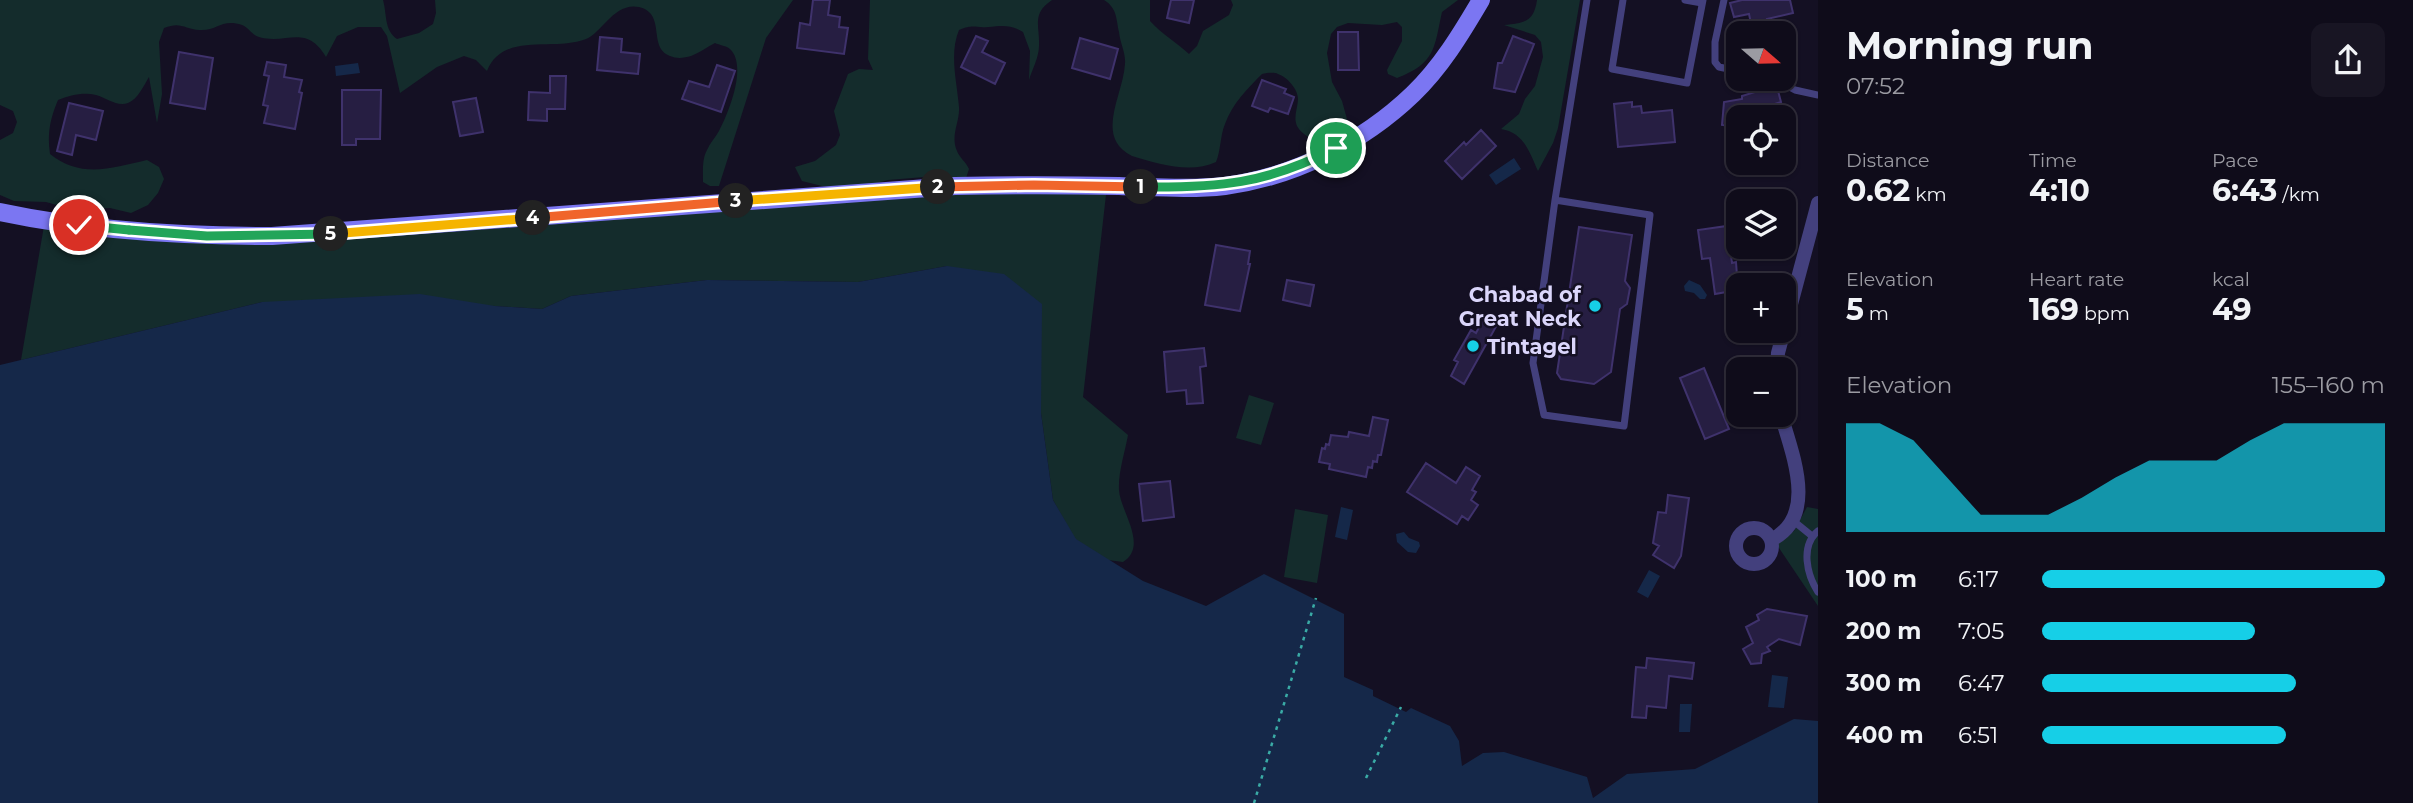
<!DOCTYPE html>
<meta charset="utf-8">
<style>
:root{--surface:#0f0c1a;--page:#181523;--text:#f1f3f6;--muted:#9b9ba2;--line:#2f2c39;--accent:#16cfe7}
body{margin:0;font-family:Montserrat,sans-serif;background:var(--page);color:var(--text);height:100vh;display:flex;flex-direction:column;font-size:26px;white-space:nowrap}
*{box-sizing:border-box;margin:0}
p{font-size:23px;color:var(--muted)}
.icon{flex:none;width:38px;height:38px;fill:none;stroke:currentColor;stroke-width:2;stroke-linecap:round;stroke-linejoin:round}
.map{position:relative;flex:1;overflow:hidden}
.details{display:flex;flex-direction:column;background:var(--surface);width:595px}
.details>*{flex:none}
.needle{width:46px;rotate:110deg}
.controls{position:absolute;left:1726px;top:21px;display:grid;gap:14px}
.controls a{display:grid;place-items:center;width:70px;height:70px;border-radius:14px;background:var(--surface);box-shadow:0 2px 5px #0004,0 0 0 2px var(--line);font-size:35px}
.pin{position:absolute;display:grid;place-items:center;width:60px;height:60px;color:#fff;margin:-30px;border:4px solid #fff;border-radius:50%;box-shadow:0 2px 7px #0007}
.km{position:absolute;width:35px;height:35px;margin:-18px;border-radius:50%;background:#222;color:#fff;font-size:19px;line-height:35px;text-align:center}
.round{display:grid;place-items:center;flex:none;width:74px;height:74px;border-radius:14px;background:var(--page)}
.headline{display:flex;align-items:center;justify-content:space-between;height:119px;padding:0 28px}
h1{font-size:38px;font-weight:700;line-height:52px}
.figures{display:grid;grid-template-columns:repeat(3,1fr);gap:10px;height:119px;padding:7px 28px}
.figures div{display:grid;align-content:center}
.figures b{font-size:30px;font-weight:700}
.figures small{font-size:19px;font-weight:400}
.figures p{font-size:19px}
.chart{height:196px;padding:14px 28px}
.chart p{display:flex;justify-content:space-between}
.chart svg{width:100%;height:126px;margin-top:7px;fill:var(--accent);opacity:.7}
ul{padding:0 28px;list-style:none;font-size:23px}
li{display:grid;grid-template-columns:112px 84px 1fr;align-items:center;height:52px}
li i{height:18px;border-radius:9px;background:var(--accent)}
main{display:flex;flex:1;min-height:0}
.map>svg:first-child{display:block}
.green{fill:#142c2c}
.water{fill:#152849}
.building{fill:#261e42;stroke:#3f326c;stroke-width:2}
.lines{fill:none;stroke-linecap:round;stroke-linejoin:round}
.path{stroke:#3aaba6;stroke-width:2.5;stroke-dasharray:3.5 5;stroke-linecap:butt}
.lane{stroke:#43407d;stroke-width:7}
.street{stroke:#43407d;stroke-width:14}
.secondary{stroke:#7b76f2;stroke-width:18}
.split-1-casing{stroke:#fff;stroke-width:14}
.split-2-casing{stroke:#fff;stroke-width:14}
.split-3-casing{stroke:#fff;stroke-width:14}
.split-4-casing{stroke:#fff;stroke-width:14}
.split-5-casing{stroke:#fff;stroke-width:14}
.split-6-casing{stroke:#fff;stroke-width:14}
.split-7-casing{stroke:#fff;stroke-width:14}
.split-1{stroke:#22a559;stroke-width:9}
.split-2{stroke:#f0652b;stroke-width:9}
.split-3{stroke:#f5b400;stroke-width:9}
.split-4{stroke:#f0652b;stroke-width:9}
.split-5{stroke:#f5b400;stroke-width:9}
.split-6{stroke:#22a559;stroke-width:9}
.split-7{stroke:#22a559;stroke-width:9}
.poi-dot{fill:#16cfe7;stroke:#141023;stroke-width:2.5}
.labels{text-anchor:middle;dominant-baseline:central;stroke-width:5;stroke-linejoin:round;paint-order:stroke}
.poi-label{font-size:21px;font-weight:bold;fill:#dbd6fb;stroke:#141023;text-anchor:end}
</style>
<main>
<div class="map">
<svg width="1818" height="803" viewBox="0 0 1818 803">
<rect width="100%" height="100%" fill="#141023"/>
<path class="green" d="M0 0H383C387 14 384 30 397 39L419 33 433 24 436 13 435 0H793L766 38 719 186H710L703 182C703 171 702 159 707 150 710 143 715 138 719 131 728 114 748 66 730 49 727 46 719 45 715 43 707 47 699 53 691 56 684 58 677 59 670 56 647 47 667 14 639 7 614 2 602 33 586 39 553 52 503 31 487 71L476 60 464 56 437 67 400 93 387 36 381 27H358L337 36 326 57C306 23 287 45 259 37 252 35 248 27 242 25 222 18 217 31 200 30 184 29 181 21 164 28L159 42 162 94 157 123 149 77C144 85 138 99 128 103 117 107 107 98 96 95 84 92 70 95 58 100 50 119 47 134 50 154 81 179 112 168 147 160L159 167 164 179 158 193 148 205 131 213 110 208 74 210 46 202 14 201 0 195V140L13 133 17 122 13 111 0 105Z
M870 0H1052C1031 14 1040 26 1039 46 1039 57 1032 70 1029 80L1030 51 1023 32C1010 24 1002 26 988 27 974 28 974 24 959 30 949 54 957 82 959 107 960 122 950 135 957 151 959 157 966 162 969 169L966 178 958 182 937 176 888 180 866 186H822L802 181 795 167 815 161 836 145 840 135 834 111 848 74 859 69 873 70 868 59Z
M1104 0H1150V21C1163 35 1176 42 1189 54L1197 46 1203 31 1229 15 1233 5 1231 0H1458L1442 12C1434 48 1436 63 1397 78L1388 74 1387 70 1402 41V27L1397 22 1382 25 1348 23 1337 27 1331 34 1327 53 1332 82 1342 101 1347 119 1345 134 1337 141 1325 144C1316 141 1302 136 1297 126 1293 117 1298 107 1298 99 1298 89 1287 77 1278 74 1274 72 1267 73 1262 74 1248 88 1232 104 1225 124 1220 136 1221 150 1216 162 1191 174 1158 164 1132 156 1094 137 1123 96 1125 64 1126 53 1120 43 1119 32 1116 18 1117 8 1104 0Z
M1537 0H1580L1558 128 1553 143 1538 171C1529 151 1524 133 1501 129L1519 114 1525 99 1535 86 1543 57 1541 42 1535 35 1504 25C1524 23 1534 22 1537 0Z
M1107 186 1083 397 1128 435C1125 452 1118 473 1119 490 1120 511 1149 546 1123 562L1108 560 1075 539 1053 500 1041 413 947 266 858 282 707 280 571 296 542 309 495 306 262 302 21 360 45 220 199 236 798 196Z
M1249 395 1274 403 1261 445 1236 438Z
M1807 507 1818 509V606L1775 542 1794 531Z
M1295 509 1328 515 1317 583 1284 577Z"/>
<path class="water" d="M358 63 360 73 336 76 335 66Z
M1514 158 1521 169 1496 185 1489 175Z
M947 266 1004 274 1042 304 1041 413 1053 500 1076 539 1143 581 1206 606 1264 574 1344 614V677L1373 690V696L1406 712 1411 708 1450 726 1459 741 1462 766 1483 753 1504 752 1587 777 1593 798 1627 774 1695 769 1794 719 1818 721V803H0V365L262 302 420 294 495 306 542 309 571 296 707 280 858 282Z
M1689 280 1700 285 1707 295 1705 299H1700L1694 293 1685 291 1684 286Z
M1341 507 1353 510 1347 540 1335 537Z
M1404 532 1409 538 1419 542 1420 546 1416 553 1408 552 1397 542 1396 534Z
M1649 570 1660 576 1648 598 1637 592Z
M1772 675 1788 677 1784 708 1768 707Z
M1680 704H1692L1690 732H1679Z"/>
<path class="building" d="M813 0H830L828 15 840 17 839 27 848 28 844 54 797 48 800 23 810 25Z
M1171 0H1194L1189 23 1167 18Z
M1742 0H1790L1793 13 1767 19 1770 33H1753L1749 14 1734 17 1730 3Z
M1338 32H1358L1359 70H1338Z
M976 36 988 41 982 52 1005 63 995 84 961 67Z
M1513 36 1534 44 1515 92 1494 88 1498 63H1502Z
M600 37 622 39 621 52 640 54 638 74 597 70Z
M1080 38 1118 49 1110 79 1072 68Z
M179 52 213 58 205 109 170 103Z
M267 62 286 65 284 77 302 80 299 92 302 93 295 129 264 123 268 106 263 105 269 76 264 75Z
M717 65 735 71 721 112 682 99 689 81 709 87Z
M550 76H566L565 109H547V121L528 120 529 92 550 93Z
M1262 80 1286 89 1284 93 1294 97 1288 114 1270 108 1268 112 1252 106Z
M1774 86 1777 87 1781 102 1740 115 1738 117V127L1722 125 1724 102 1742 99V96Z
M342 90H381L380 139H356V145H342Z
M476 98 483 132 460 136 453 102Z
M1632 102V107L1641 106 1642 113 1672 110 1675 142 1618 147 1614 104Z
M69 103 103 111 96 140 76 135 72 155 57 151Z
M1481 130 1496 146 1462 179 1445 161 1464 142 1466 145Z
M1727 226 1732 263 1736 262 1738 290 1715 294 1710 258 1702 259 1698 230Z
M1579 227 1632 235 1625 281 1630 288 1627 304 1620 309 1611 372 1594 384 1561 379 1557 373Z
M1216 245 1250 251 1248 264H1250L1240 311 1205 305Z
M1287 280 1314 285 1310 306 1283 300Z
M1485 316 1498 323 1464 384 1451 376 1458 362 1454 360 1471 330 1476 333Z
M1204 348 1206 366 1200 367 1203 403 1187 404 1186 390 1167 392 1164 352Z
M1704 368 1729 429 1705 439 1680 378Z
M1373 417 1388 420 1381 455H1378L1377 462 1373 461 1372 468 1368 467 1366 477 1329 469 1330 464 1319 462 1322 448 1325 449 1326 444 1329 445 1331 435 1348 437 1349 432 1369 436Z
M1426 463 1456 483 1466 467 1480 476 1472 490 1476 492 1471 500 1478 505 1468 520 1462 516 1457 524 1407 492Z
M1170 481 1174 517 1143 521 1139 484Z
M1668 495 1689 498 1681 556 1674 568 1653 555 1659 546 1653 543 1658 512 1666 513Z
M1767 609 1807 616 1800 645 1779 639 1767 647 1770 651 1762 654 1761 663 1751 664 1743 649 1753 643 1746 627 1759 620 1757 615Z
M1647 658 1694 663 1692 679 1669 676 1666 708 1647 706 1646 718 1632 717 1636 667 1646 668Z"/>
<g class="lines">
<path class="path" d="M1366 778 1401 707
M1254 803 1316 598"/>
<path class="lane" d="M1623 0 1612 69 1687 83 1703 0
M1685 0 1702 3
M1724 0 1715 42V62L1719 67 1738 71
M1774 79 1795 90 1818 95
M1555 200 1650 215 1624 426 1544 415 1533 363 1555 200 1587 0
M1796 523 1812 536
M1818 531C1800 546 1807 575 1818 592"/>
<path class="street" d="M1777 369 1778 353 1818 203
M1736 546a18 18 0 1 1 36 0a18 18 0 1 1-36 0Z
M1771 540C1818 517 1793 456 1781 415"/>
<path class="secondary" d="M0 212C89 231 181 236 272 236L955 186C1010 185 1064 185 1119 186 1154 187 1190 190 1225 186 1294 177 1363 142 1413 94 1441 67 1461 34 1481 0"/>
</g>
<g class="lines">
<defs>
<path id="split-1" d="M1141 187C1218 188 1267 184 1336 148"/>
<path id="split-2" d="M938 187 1034 185 1141 187"/>
<path id="split-3" d="M736 201 938 187"/>
<path id="split-4" d="M533 218 736 201"/>
<path id="split-5" d="M331 234 533 218"/>
<path id="split-6" d="M129 230 207 236 331 234"/>
<path id="split-7" d="M79 225 129 230"/>
</defs>
<use href="#split-1" class="split-1-casing"/>
<use href="#split-2" class="split-2-casing"/>
<use href="#split-3" class="split-3-casing"/>
<use href="#split-4" class="split-4-casing"/>
<use href="#split-5" class="split-5-casing"/>
<use href="#split-6" class="split-6-casing"/>
<use href="#split-7" class="split-7-casing"/>
<use href="#split-1" class="split-1"/>
<use href="#split-2" class="split-2"/>
<use href="#split-3" class="split-3"/>
<use href="#split-4" class="split-4"/>
<use href="#split-5" class="split-5"/>
<use href="#split-6" class="split-6"/>
<use href="#split-7" class="split-7"/>
</g>
<g class="poi-dot">
<circle cx="1595" cy="306" r="7"/>
<circle cx="1473" cy="346" r="7"/>
</g>
<g class="labels">
<g class="poi-label">
<text x="1581" y="294">Chabad of<tspan x="1581" dy="24">Great Neck</tspan></text>
<text x="1487" y="346" text-anchor="start">Tintagel</text>
</g>
</g>
</svg>
<div class="controls">
<a><svg class="needle" viewBox="-14 -14 28 28"><path d="M0-13l5 13h-10z" fill="#e53935"/><path d="M0 13l5-13h-10z" fill="#9b9ba2"/></svg></a>
<a><svg class="icon" aria-label="locate" viewBox="0 0 24 24"><circle cx="12" cy="12" r="6"/><path d="M12 2v4M12 18v4M2 12h4M18 12h4"/></svg></a>
<a><svg class="icon" aria-label="layers" viewBox="0 0 24 24"><path d="M12 4l9 5-9 5-9-5zM3 14l9 5 9-5"/></svg></a>
<a>+</a>
<a>−</a>
</div>
<div class="pin" style="left:1336px;top:148px;background:#1e9e55"><svg class="icon" aria-label="arrive" viewBox="0 0 24 24"><path d="M6 21V4h12l-3 4 3 4H6"/></svg></div>
<div class="pin" style="left:79px;top:225px;background:#d93025"><svg class="icon" aria-label="check" viewBox="0 0 24 24"><path d="M5 12l5 5 9-10"/></svg></div>
<b class="km" style="left:1141px;top:187px">1</b>
<b class="km" style="left:938px;top:187px">2</b>
<b class="km" style="left:736px;top:201px">3</b>
<b class="km" style="left:533px;top:218px">4</b>
<b class="km" style="left:331px;top:234px">5</b>
</div>
<section class="details">
<div class="headline"><div><h1>Morning run</h1><p>07:52</p></div><a class="round"><svg class="icon" aria-label="share" viewBox="0 0 24 24"><path d="M12 15V3M7 8l5-5 5 5M5 13v7h14v-7"/></svg></a></div>
<div class="figures">
<div><p>Distance</p><b>0.62<small> km</small></b></div>
<div><p>Time</p><b>4:10</b></div>
<div><p>Pace</p><b>6:43<small> /km</small></b></div>
</div>
<div class="figures">
<div><p>Elevation</p><b>5<small> m</small></b></div>
<div><p>Heart rate</p><b>169<small> bpm</small></b></div>
<div><p>kcal</p><b>49</b></div>
</div>
<div class="chart"><p><span>Elevation</span>155–160 m</p>
<svg viewBox="0 0 160 44" preserveAspectRatio="none"><path d="M0 44V6L10 6L20 12L30 25L40 38L50 38L60 38L70 32L80 25L90 19L100 19L110 19L120 12L130 6L140 6L150 6L160 6V44z"/></svg>
</div>
<ul>
<li><b>100 m</b>6:17<i style="width:100%"></i></li>
<li><b>200 m</b>7:05<i style="width:62%"></i></li>
<li><b>300 m</b>6:47<i style="width:74%"></i></li>
<li><b>400 m</b>6:51<i style="width:71%"></i></li>
</ul>
</section>
</main>
